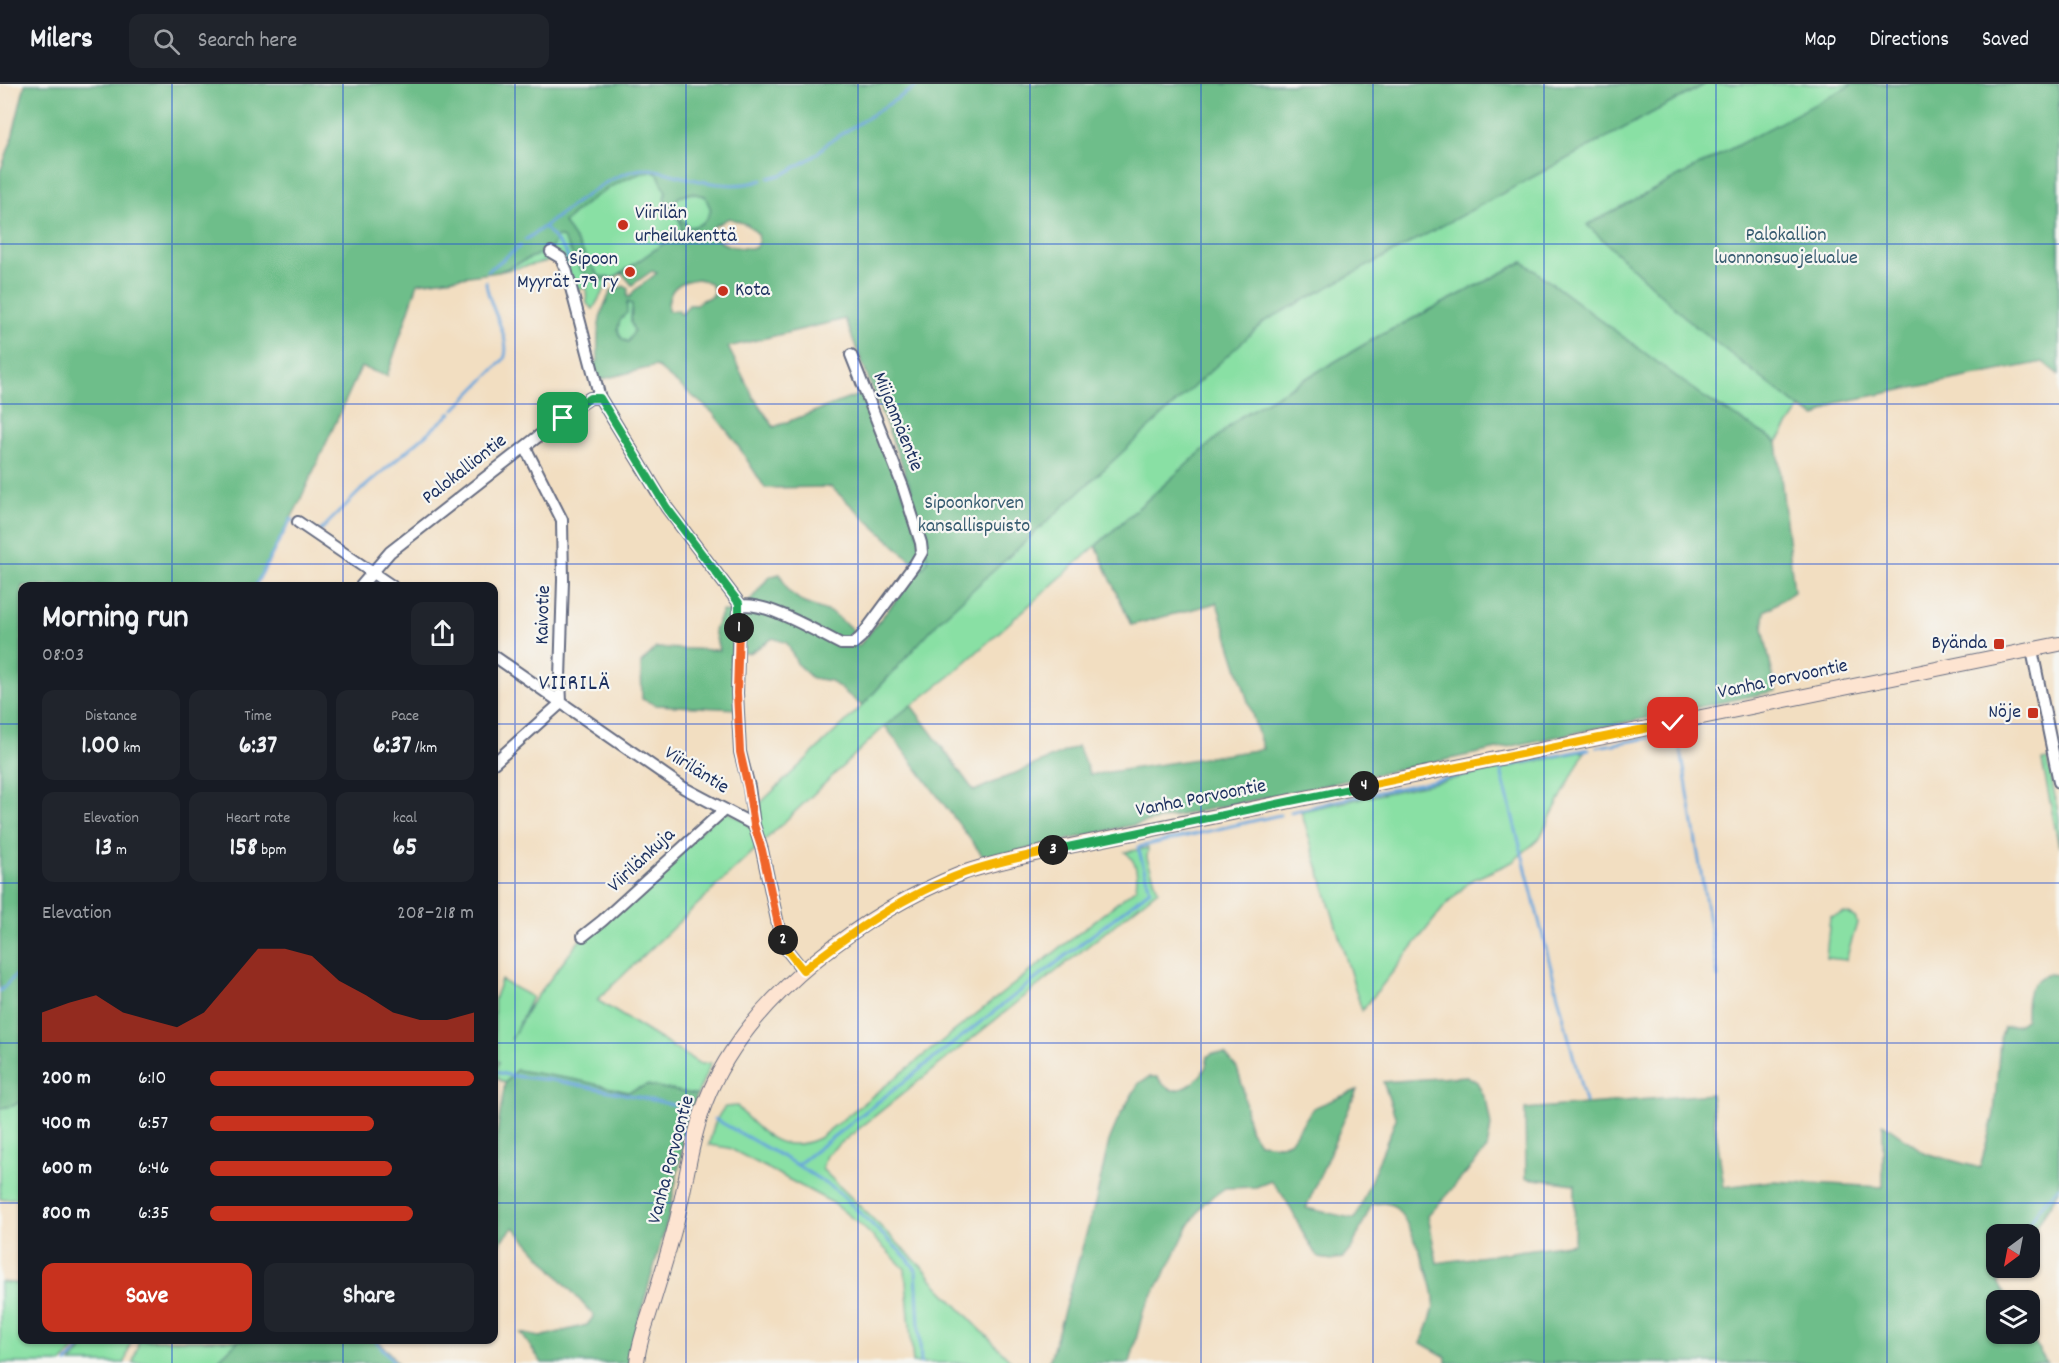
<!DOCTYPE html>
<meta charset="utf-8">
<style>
:root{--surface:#171b24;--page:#20242c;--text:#f1f3f6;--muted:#9ea1a6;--line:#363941;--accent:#c8321e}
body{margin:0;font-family:Dekko,sans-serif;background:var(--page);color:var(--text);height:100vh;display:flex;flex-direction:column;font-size:22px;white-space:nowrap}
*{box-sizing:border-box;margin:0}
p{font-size:20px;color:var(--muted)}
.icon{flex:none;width:33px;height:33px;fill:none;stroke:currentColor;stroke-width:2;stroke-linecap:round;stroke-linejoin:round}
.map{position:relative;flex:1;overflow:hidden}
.details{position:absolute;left:18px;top:498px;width:480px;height:762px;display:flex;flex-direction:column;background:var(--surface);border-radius:12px;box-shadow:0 2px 4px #0004}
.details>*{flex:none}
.needle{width:39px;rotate:212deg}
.fabs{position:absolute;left:1986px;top:1140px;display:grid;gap:12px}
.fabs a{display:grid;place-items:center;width:54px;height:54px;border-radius:12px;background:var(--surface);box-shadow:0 2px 4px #0004;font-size:30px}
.pin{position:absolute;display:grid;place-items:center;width:51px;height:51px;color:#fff;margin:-26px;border-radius:12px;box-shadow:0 3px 9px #0006}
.km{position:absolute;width:30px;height:30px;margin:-15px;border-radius:50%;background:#222;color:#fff;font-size:16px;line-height:30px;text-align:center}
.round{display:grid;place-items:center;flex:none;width:63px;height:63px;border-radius:12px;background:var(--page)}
.overview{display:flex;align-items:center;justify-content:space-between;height:102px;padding:0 24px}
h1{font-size:33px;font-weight:700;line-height:45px}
.figures{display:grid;grid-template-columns:repeat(3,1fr);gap:9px;height:102px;padding:6px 24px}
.figures div{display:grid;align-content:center;border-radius:12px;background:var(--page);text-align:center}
.figures b{font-size:26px;font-weight:700}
.figures small{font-size:16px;font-weight:400}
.figures p{font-size:16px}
.chart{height:168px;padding:12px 24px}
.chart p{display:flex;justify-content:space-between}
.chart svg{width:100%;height:108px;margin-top:6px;fill:var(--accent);opacity:.7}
.action{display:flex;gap:12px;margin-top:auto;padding:12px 24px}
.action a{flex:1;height:69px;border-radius:12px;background:var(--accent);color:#fff;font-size:24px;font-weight:700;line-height:69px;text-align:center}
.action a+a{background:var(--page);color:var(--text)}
ul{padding:0 24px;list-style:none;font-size:20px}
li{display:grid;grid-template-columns:96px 72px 1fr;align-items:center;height:45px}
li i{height:15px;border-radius:8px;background:var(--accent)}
header{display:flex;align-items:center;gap:36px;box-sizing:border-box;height:84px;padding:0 30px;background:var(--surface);border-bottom:2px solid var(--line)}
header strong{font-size:28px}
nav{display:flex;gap:33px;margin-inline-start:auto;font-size:21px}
.search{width:420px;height:54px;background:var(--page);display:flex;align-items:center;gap:15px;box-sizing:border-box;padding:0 21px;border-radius:12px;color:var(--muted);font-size:22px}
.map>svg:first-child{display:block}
.green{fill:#89e0a4;stroke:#528881;stroke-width:1.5}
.forest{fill:#6ebe8a;stroke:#447674;stroke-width:1.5;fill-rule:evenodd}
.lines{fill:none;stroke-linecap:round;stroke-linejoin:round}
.stream{stroke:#69a6db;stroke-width:3}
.street-casing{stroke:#666c81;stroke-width:14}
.secondary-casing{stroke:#666c81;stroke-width:16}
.street{stroke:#fff;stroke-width:10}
.secondary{stroke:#fde4d1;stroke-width:14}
.split-1-casing{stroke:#fff;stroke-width:12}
.split-2-casing{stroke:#fff;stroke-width:12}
.split-3-casing{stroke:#fff;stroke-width:12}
.split-4-casing{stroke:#fff;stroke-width:12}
.split-5-casing{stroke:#fff;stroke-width:12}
.split-1{stroke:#22a559;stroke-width:8}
.split-2{stroke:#f0652b;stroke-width:8}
.split-3{stroke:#f5b400;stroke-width:8}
.split-4{stroke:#22a559;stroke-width:8}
.split-5{stroke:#f5b400;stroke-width:8}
.grid{fill:none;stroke:#1d4ed8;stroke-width:1.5;stroke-opacity:0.55}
.poi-dot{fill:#c8321e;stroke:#f6f6f2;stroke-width:2}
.labels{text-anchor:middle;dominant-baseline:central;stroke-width:4.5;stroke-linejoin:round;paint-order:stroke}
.poi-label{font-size:20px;fill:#1b2f5e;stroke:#f6f6f2;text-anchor:end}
.park-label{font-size:20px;fill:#365b70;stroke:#f6f6f2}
.street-label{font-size:20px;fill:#1b2f5e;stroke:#f6f6f2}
.quarter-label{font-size:22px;letter-spacing:1.5px;fill:#1b2f5e;stroke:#f6f6f2}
</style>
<header>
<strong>Milers</strong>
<div class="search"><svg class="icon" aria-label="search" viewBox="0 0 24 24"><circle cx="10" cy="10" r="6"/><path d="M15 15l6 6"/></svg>Search here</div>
<nav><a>Map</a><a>Directions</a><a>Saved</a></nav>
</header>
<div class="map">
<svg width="2059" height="1279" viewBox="0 0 2059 1279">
<rect width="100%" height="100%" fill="#f6f6f2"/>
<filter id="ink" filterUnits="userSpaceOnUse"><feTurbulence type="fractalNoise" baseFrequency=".0167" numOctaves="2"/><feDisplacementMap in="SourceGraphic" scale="12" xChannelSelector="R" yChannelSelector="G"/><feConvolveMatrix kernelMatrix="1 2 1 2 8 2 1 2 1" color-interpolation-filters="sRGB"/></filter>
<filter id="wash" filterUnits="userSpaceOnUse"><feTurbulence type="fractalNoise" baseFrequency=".008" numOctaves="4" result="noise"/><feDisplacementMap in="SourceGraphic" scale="24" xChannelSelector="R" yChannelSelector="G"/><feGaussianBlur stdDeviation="1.35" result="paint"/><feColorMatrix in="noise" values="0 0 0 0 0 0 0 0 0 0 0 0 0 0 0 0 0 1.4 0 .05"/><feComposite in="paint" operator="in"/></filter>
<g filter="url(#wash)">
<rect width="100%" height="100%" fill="#f2dec1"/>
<path class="green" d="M1140 0H2059V274L1799 326 1777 358 1705 314 1523 178 1379 252 1240 333 950 592 885 642 597 916 700 980 711 979 697 1011 647 1001 628 1008 577 996 517 986 505 999 494 992V986L499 978 494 975V916L501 896 532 913 511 956 529 923 583 852 724 726 754 741 752 727 862 622 897 584 858 563 921 485 856 425 999 323Z
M651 87 658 90 666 108 664 115 680 137 682 145 666 158 613 194 599 193 564 139C586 116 620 93 651 87Z
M691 109 705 112 711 126C706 138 702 142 689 143L682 138 673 120 679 113Z
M557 153H562L564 155 595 198 610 195 593 225 587 220 586 204 579 205 581 220 578 222 558 175 498 188 551 165Z
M626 218 632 220 631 239 635 247 628 258C610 252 622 230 626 218Z
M1585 667 1539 755 1512 778 1470 797 1444 823 1362 927 1301 727Z
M2048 676 2059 734V763L2042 677Z
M1148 764 1147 774 1158 806 826 1071 822 1085 927 1188 937 1201 1013 1279H913L905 1185 863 1143 833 1119 729 1064 709 1061C712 1047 715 1034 725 1023L737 1022C760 1049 782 1072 819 1054L1136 804C1138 790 1137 777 1125 768Z
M1843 829 1849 830 1855 833 1857 839 1846 876 1826 874 1830 833Z
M22 1016V1114L0 1115V1024L13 1022Z
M0 1198 22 1200V1256H82L62 1279H0Z
M90 1256H131L125 1279H71Z
M139 1256H239L215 1279H133Z"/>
<path class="forest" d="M25 0H1706L1265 237 940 536 862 622 831 597 812 594 798 581 787 559 773 554 750 569H738V625L656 621 642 615 641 579 656 564 719 566 714 546 722 527 740 529 769 493 780 490 788 507 804 519 832 529 852 545 858 563 928 477 911 404 845 235 728 263 754 314 774 343 866 308 921 459 915 480 831 403 765 404 735 357 713 329 656 282 603 295 596 298 592 280 598 278C597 250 597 231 612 206L624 202 628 205 627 213H630L634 207 657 189 652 187 632 201 622 189 614 194 595 198 582 188 564 155 562 153H557L551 165 498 188 418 199 387 292 361 283 297 423 255 502H22V1016L13 1022 0 1024V88L11 58ZM651 87 658 90 666 108 664 115 680 137 682 146 666 158 614 194 599 192 564 139C586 116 621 93 651 87ZM691 109 705 112 711 126C706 138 701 142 689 143L677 131 673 120 679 113ZM729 134 748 141 758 150 759 158 755 164C739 164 716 164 712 145L714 142ZM698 195C708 197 715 200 713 212L702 216 696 221H689L682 230 679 229V226L668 227C667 206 677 197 698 195ZM627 218 632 220 631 239 634 247 628 258C613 253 617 236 627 229Z
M1853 0H2059V291L2043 278 1836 319 1816 333 1800 324 1691 239 1587 141Z
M1523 178 1705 314 1777 358 1794 508 1765 527 1763 544 1776 607 1119 744 985 775 885 642 911 621 974 707 1078 662 1090 691 1263 665 1217 519 1131 541 1096 462 1240 333 1379 252Z
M2046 890 2059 891V1107L2030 1152 1996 1150V1184H2008L1998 1199 2009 1216H1996V1250H2029L2047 1279H1446V1273L1421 1259C1426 1247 1434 1231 1434 1218 1435 1200 1409 1136 1395 1123 1389 1118 1380 1119 1372 1120L1352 1163 1343 1174 1333 1176 1319 1174C1300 1151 1293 1119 1271 1097L1256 1103 1225 1104 1204 1119 1188 1143 1171 1178 1143 1228 1130 1279H1049L1096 1116 1109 1057 1120 1031 1139 999 1149 993H1157C1161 997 1165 1005 1172 1006 1184 1007 1199 996 1204 986 1207 982 1207 976 1208 972L1213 969 1225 970 1237 984 1243 1004 1249 1044 1259 1059 1281 1061 1291 1057 1313 1024 1357 1006 1306 1124 1355 1135 1396 1035 1383 998 1467 992 1477 998 1487 1019 1491 1042 1487 1065 1428 1132 1437 1179 1574 1159 1575 1100 1526 1094 1525 1025 1711 1010 1724 1103 1772 1097 1883 1103V1039L1925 1069 1980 1084 1994 1030 2000 957 2004 943 2018 941 2026 935C2026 911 2025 904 2046 890Z
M516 986 577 996 628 1008 647 1001 697 1011 687 1043 669 1131 630 1266 629 1279H542L521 1249 540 1253 587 1241 594 1232 514 1143 500 1158 494 1170V1066L505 999Z
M239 1256H378L398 1279H215Z"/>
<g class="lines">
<path class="stream" d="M769 94 784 90 813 73 829 58 917 2
M545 144 566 168 569 179
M525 156C556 137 611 83 648 85 656 85 666 89 675 91 701 98 735 106 762 96
M488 187 520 162
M455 325 504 275C513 255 487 221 486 198
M319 448 361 406 451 329
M255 502 291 435 294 437
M1597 663 1672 650 1680 660 1718 893
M1500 683 1585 1018
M1291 728 1340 716 1589 665
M0 907 22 885
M494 987C514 995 535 993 557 997 603 1006 651 1014 696 1027
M715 1035 797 1081 836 1106 908 1175 916 1186 921 1279
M797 1081 1150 806 1138 763 1280 731
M2022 1150 2041 1122 2059 1103
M375 1256 395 1279
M67 1279 87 1256"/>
</g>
</g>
<g filter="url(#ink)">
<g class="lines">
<defs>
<path id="street" d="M551 168 561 174 566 185 600 314
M525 363 562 436 563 496 560 594 561 619
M298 438 392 502
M361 502 390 468 572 326 590 314H600L667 424 739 519 737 609 740 668 749 703 754 741 762 766 779 845 787 866 803 886
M740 522C764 516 817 548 841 560H853L861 553 915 480 922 468 921 459 903 403 851 271
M2032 566 2059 698
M494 572 684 704 754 741
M494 679 561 619
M583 852 602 837 724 726"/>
<path id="secondary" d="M637 1279C638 1262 644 1246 649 1231 658 1202 667 1173 675 1143 687 1098 691 1050 710 1007 754 909 865 828 963 789 993 778 1029 772 1060 764L2059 560"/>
</defs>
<use href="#street" class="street-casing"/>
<use href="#secondary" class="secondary-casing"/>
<use href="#street" class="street"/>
<use href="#secondary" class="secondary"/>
</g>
</g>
<g class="lines" filter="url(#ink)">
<defs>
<path id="split-1" d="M563 334 590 314H600L667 424 739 519V544"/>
<path id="split-2" d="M739 544 737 609 740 668 748 703 754 741 762 766 779 845 783 856"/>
<path id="split-3" d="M783 856 787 866 803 886C852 848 906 810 964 789 993 778 1024 773 1053 766"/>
<path id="split-4" d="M1053 766 1364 702"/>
<path id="split-5" d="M1364 702 1673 639"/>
</defs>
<use href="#split-1" class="split-1-casing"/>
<use href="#split-2" class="split-2-casing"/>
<use href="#split-3" class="split-3-casing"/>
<use href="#split-4" class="split-4-casing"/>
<use href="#split-5" class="split-5-casing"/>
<use href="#split-1" class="split-1"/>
<use href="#split-2" class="split-2"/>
<use href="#split-3" class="split-3"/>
<use href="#split-4" class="split-4"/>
<use href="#split-5" class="split-5"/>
</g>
<path class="grid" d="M172 0V502M343 0V502M515 0V1279M686 0V1279M858 0V1279M1030 0V1279M1201 0V1279M1373 0V1279M1544 0V1279M1716 0V1279M1887 0V1279M0 160H2059M0 320H2059M0 480H2059M0 640H22M494 640H2059M0 799H22M494 799H2059M0 959H22M494 959H2059M0 1119H22M494 1119H2059M172 1256V1279M343 1256V1279"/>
<g class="poi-dot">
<circle cx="623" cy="141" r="6"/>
<circle cx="630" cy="188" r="6"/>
<circle cx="723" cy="207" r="6"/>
<rect x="1993" y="554" width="12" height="12" rx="3"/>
<rect x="2027" y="623" width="12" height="12" rx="3"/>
</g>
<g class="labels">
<g class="poi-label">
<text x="635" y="130" text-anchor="start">Viirilän<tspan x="635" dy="23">urheilukenttä</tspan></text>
<text x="618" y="176">Sipoon<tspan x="618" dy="23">Myyrät -79 ry</tspan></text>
<text x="735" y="207" text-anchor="start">Kota</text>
<text x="1987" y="560">Byända</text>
<text x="2021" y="629">Nöje</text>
</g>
<g class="park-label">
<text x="1786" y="152">Palokallion<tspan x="1786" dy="23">luonnonsuojelualue</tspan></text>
<text x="974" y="420">Sipoonkorven<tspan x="974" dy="23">kansallispuisto</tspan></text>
</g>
<g class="street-label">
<text transform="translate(897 338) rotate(68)">Miijanmäentie</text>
<text transform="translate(465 386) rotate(-38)">Palokalliontie</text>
<text transform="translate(544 531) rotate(-88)">Kaivotie</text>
<text transform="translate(1783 596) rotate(-12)">Vanha Porvoontie</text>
<text transform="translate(696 687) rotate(32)">Viiriläntie</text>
<text transform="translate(1201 715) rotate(-11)">Vanha Porvoontie</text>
<text transform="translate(642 777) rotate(-43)">Viirilänkuja</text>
<text transform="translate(672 1076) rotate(-75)">Vanha Porvoontie</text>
</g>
<g class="quarter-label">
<text x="575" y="600">VIIRILÄ</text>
</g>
</g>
</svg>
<div class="fabs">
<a><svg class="needle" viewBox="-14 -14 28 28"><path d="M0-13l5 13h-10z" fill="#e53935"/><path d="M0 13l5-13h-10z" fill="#9ea1a6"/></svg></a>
<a><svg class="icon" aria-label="layers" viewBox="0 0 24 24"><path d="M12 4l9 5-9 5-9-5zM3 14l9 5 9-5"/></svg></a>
</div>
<div class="pin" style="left:563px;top:334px;background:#1e9e55"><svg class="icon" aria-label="arrive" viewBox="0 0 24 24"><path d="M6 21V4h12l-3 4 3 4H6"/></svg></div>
<div class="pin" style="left:1673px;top:639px;background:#d93025"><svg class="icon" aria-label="check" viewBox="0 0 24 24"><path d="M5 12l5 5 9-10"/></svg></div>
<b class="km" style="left:739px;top:544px">1</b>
<b class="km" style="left:783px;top:856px">2</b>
<b class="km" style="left:1053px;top:766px">3</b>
<b class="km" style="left:1364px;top:702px">4</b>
<section class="details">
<div class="overview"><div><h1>Morning run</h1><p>08:03</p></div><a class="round"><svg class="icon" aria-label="share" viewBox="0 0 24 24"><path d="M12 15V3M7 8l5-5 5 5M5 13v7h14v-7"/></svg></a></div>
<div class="figures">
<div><p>Distance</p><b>1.00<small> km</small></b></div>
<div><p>Time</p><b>6:37</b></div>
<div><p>Pace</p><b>6:37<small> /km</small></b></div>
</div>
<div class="figures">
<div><p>Elevation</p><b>13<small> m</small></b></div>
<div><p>Heart rate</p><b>158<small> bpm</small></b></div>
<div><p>kcal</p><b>65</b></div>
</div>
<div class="chart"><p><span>Elevation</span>208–218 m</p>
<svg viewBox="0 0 160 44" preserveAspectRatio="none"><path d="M0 44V32L10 28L20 25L30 32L40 35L50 38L60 32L70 19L80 6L90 6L100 9L110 19L120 25L130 32L140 35L150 35L160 32V44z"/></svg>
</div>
<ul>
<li><b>200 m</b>6:10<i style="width:100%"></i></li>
<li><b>400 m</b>6:57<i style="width:62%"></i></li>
<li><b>600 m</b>6:46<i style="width:69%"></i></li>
<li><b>800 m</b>6:35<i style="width:77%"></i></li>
</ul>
<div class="action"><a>Save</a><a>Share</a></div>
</section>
</div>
